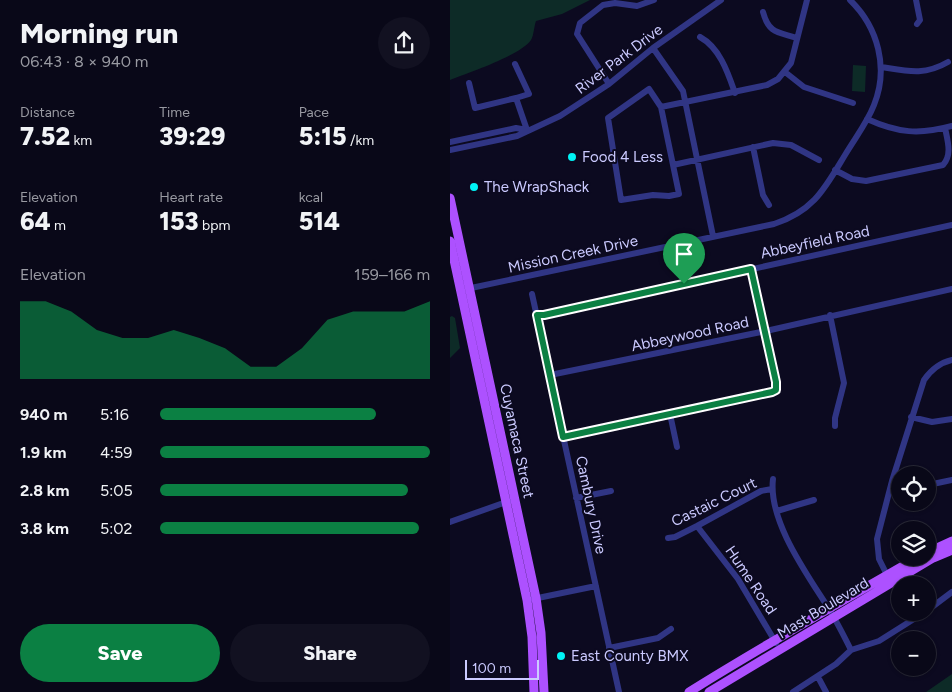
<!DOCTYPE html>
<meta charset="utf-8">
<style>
:root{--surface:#090818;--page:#121121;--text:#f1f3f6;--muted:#999aa2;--line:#292937;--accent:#0b8043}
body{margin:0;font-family:Figtree,sans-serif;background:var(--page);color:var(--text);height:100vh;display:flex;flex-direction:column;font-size:19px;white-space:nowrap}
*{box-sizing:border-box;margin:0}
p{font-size:16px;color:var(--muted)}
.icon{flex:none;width:28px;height:28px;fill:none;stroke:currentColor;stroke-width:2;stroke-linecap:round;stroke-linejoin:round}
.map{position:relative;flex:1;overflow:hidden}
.details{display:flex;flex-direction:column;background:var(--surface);width:450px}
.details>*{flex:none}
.buttons{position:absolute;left:441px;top:466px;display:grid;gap:10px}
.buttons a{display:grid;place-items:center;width:45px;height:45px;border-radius:50%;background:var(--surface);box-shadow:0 1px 4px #0004,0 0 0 1px var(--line);font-size:25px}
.scale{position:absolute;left:15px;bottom:12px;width:74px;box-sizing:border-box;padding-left:5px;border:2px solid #cbcaff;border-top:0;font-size:14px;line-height:18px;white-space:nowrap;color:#cbcaff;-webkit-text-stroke:4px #0c0a20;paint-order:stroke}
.pin{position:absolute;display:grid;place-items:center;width:42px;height:42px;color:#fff;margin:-51px -21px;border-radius:50% 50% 50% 0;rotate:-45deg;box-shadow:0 0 5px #0007}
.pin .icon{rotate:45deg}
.round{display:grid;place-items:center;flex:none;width:52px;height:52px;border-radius:26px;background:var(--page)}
.summary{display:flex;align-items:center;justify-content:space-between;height:85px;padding:0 20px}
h1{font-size:28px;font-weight:800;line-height:38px}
.stats{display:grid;grid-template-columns:repeat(3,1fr);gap:8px;height:85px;padding:5px 20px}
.stats div{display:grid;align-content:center}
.stats b{font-size:25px;font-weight:800}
.stats small{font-size:14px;font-weight:400}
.stats p{font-size:14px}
.chart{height:140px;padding:10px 20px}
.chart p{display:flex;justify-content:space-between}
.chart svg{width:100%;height:90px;margin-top:5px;fill:var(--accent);opacity:.7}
.button{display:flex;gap:10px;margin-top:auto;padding:10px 20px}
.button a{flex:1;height:58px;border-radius:30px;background:var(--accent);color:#fff;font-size:20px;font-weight:800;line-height:58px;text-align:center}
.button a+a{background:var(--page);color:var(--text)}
ul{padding:0 20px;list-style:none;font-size:16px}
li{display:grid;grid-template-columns:80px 60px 1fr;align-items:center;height:38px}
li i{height:12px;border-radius:6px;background:var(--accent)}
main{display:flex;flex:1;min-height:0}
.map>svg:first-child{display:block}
.green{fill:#0d2b27}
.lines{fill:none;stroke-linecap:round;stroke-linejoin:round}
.minor{stroke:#303584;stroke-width:6}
.major{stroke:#ad51ff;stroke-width:9}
.route-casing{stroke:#fff;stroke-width:10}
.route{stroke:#0b8043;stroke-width:6}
.poi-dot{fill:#00f3f5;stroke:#0c0a20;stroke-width:2}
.labels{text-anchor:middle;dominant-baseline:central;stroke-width:4;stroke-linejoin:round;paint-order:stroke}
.street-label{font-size:15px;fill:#cbcaff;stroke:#0c0a20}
.poi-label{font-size:15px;fill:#cbcaff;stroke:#0c0a20;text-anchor:start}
</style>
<main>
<section class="details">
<div class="summary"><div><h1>Morning run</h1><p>06:43 · 8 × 940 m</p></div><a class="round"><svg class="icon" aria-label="share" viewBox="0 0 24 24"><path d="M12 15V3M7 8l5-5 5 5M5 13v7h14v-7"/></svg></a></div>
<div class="stats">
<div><p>Distance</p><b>7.52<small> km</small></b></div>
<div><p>Time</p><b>39:29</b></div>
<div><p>Pace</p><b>5:15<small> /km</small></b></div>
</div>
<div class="stats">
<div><p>Elevation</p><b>64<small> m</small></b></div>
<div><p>Heart rate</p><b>153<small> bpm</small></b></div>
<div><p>kcal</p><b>514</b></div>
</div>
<div class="chart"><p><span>Elevation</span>159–166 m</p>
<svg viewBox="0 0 160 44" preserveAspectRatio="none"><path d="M0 44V6L10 6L20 11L30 20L40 24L50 24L60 20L70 24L80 29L90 38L100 38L110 29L120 15L130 11L140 11L150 11L160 6V44z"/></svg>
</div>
<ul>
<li><b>940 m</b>5:16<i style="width:80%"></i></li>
<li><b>1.9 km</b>4:59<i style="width:100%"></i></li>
<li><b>2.8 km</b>5:05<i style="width:92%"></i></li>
<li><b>3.8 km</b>5:02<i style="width:96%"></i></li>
</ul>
<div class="button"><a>Save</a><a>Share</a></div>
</section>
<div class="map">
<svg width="502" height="692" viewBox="0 0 502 692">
<rect width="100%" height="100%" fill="#0c0a20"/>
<path class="green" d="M0 0H140L112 14 86 21C84 26 84 35 81 40 71 55 18 73 0 80Z
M403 65 416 66 415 92 402 91Z
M2 316 5 318 10 348 0 358V317Z
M502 674V692H476Z"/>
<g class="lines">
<path class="minor" d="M357 0 341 63 328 79 317 85 211 107 199 89 158 118 171 200 203 195 219 196 229 194 223 165 323 143 341 145 369 160
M466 0 470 20 467 24
M313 12C319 34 328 32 347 38
M250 37C270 48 278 73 285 93
M203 48 233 91 263 236
M65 64 79 94 66 98
M431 67C457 71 474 76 498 62
M335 72 354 87 403 103
M19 83 25 108 66 98 77 130
M159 84 127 34 130 23 153 5 165 3 187 6 204 0
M211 107 223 165
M417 119C448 133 469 135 502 126
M0 142 66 128 77 130
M303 147 313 195 319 205
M0 150 67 136 110 116 159 84 203 48 271 0
M385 170 402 179 416 181 493 165C502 155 498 142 495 128
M21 288 324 224C364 211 375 188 395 155 405 138 417 123 424 105 439 68 428 27 400 0
M82 294 169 692
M87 315H94L502 225
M380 315 394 383 385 418V426
M100 375 316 331 502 289
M220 414 227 447
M461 417 482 422 502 419
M113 437 322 392 326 390 316 331 301 269
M323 479C318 521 357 574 379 609 387 622 394 636 401 650
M478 485 502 480
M126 498 161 491
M327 511 364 500
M0 522 59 501
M247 526 288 579 326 643
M218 538 225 537 247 526 311 491 322 489
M439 579 429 559 427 539 442 481 474 380C481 370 489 363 502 360
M83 599 146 586
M478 610 502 592
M159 648 208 638 221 629
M368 677 376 692
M343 692 386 664 401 650 429 641 475 612"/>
<path class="major" d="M0 198 86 598 91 633 94 692
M0 241 77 600 82 637 84 692
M478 552 502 541
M239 692C314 645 391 602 467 558
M259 692 483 558 502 550"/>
</g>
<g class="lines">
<defs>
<path id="route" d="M301 269 326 382V390L322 392 113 437 87 315H94Z"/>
</defs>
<use href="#route" class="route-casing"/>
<use href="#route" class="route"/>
</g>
<g class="poi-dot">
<circle cx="122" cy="157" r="5"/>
<circle cx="24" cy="187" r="5"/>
<circle cx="111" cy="656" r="5"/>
</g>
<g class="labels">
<g class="street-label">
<text transform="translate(169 59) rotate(-37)">River Park Drive</text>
<text transform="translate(365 242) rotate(-12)">Abbeyfield Road</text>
<text transform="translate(123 254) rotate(-12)">Mission Creek Drive</text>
<text transform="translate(240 334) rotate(-12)">Abbeywood Road</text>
<text transform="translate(67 441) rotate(78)">Cuyamaca Street</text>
<text transform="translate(264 502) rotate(-26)">Castaic Court</text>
<text transform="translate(141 505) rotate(78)">Cambury Drive</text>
<text transform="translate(301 580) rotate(56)">Hume Road</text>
<text transform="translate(373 608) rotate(-31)">Mast Boulevard</text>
</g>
<g class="poi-label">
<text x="132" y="157">Food 4 Less</text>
<text x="34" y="187">The WrapShack</text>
<text x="121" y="656">East County BMX</text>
</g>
</g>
</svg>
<div class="buttons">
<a><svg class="icon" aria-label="locate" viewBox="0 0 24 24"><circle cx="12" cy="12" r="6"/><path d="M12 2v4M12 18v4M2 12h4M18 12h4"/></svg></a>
<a><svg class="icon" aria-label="layers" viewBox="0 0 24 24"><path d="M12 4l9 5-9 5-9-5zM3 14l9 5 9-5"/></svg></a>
<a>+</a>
<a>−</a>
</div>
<div class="scale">100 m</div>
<div class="pin" style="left:234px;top:284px;background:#1e9e55"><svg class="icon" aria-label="arrive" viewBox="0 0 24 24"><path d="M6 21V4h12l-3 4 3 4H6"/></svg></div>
</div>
</main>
